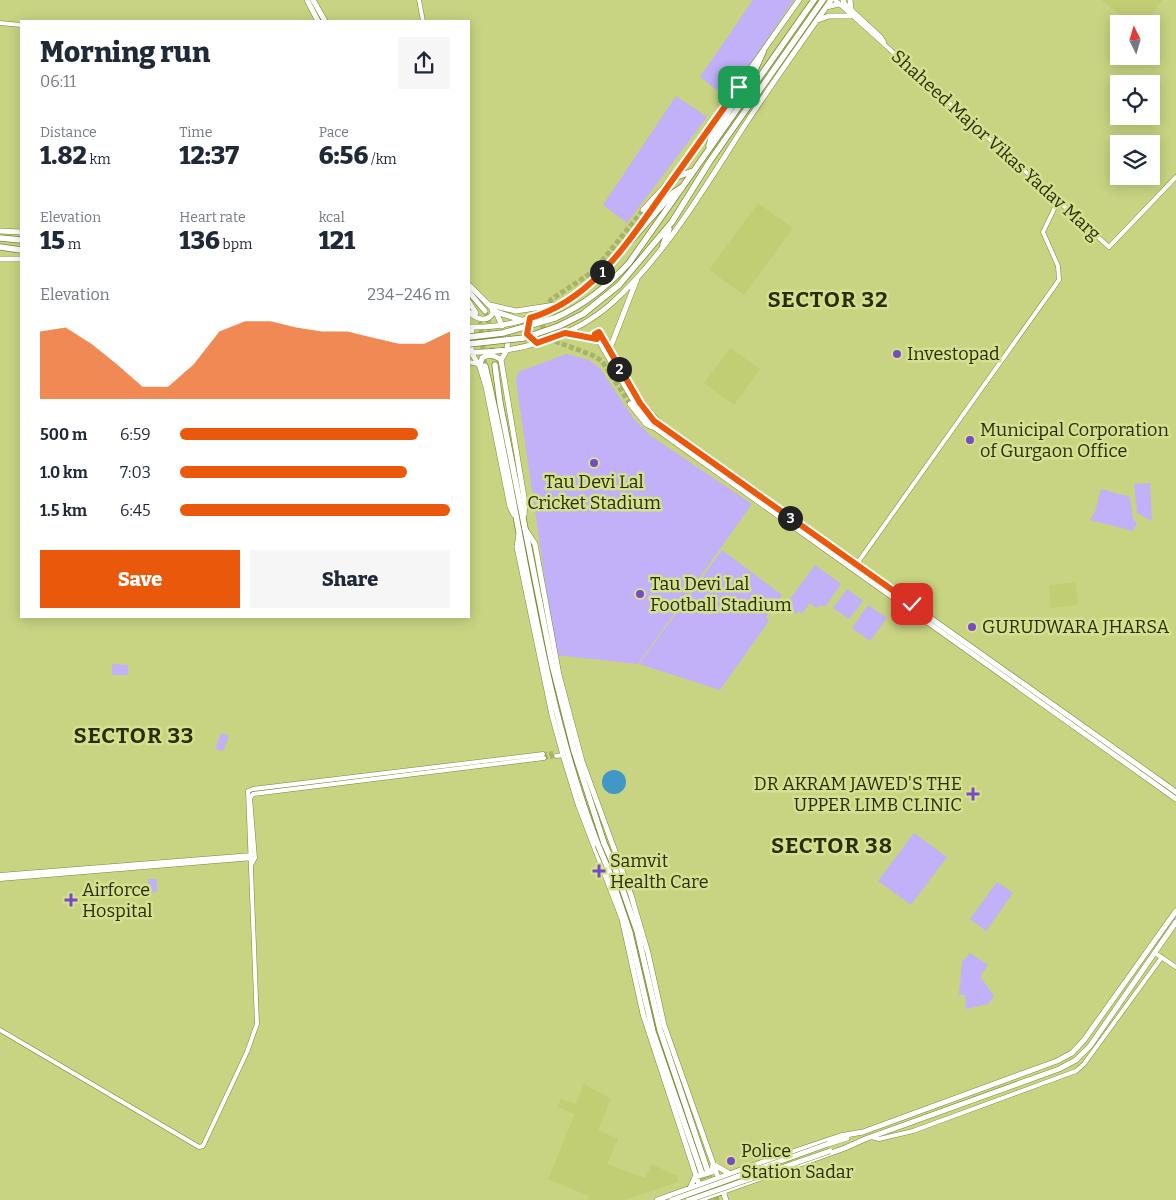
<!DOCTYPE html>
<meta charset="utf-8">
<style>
:root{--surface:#fff;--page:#f6f6f7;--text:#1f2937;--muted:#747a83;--accent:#ea580c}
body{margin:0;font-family:Bitter,serif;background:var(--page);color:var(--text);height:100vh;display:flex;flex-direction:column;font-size:19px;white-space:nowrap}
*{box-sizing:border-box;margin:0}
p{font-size:16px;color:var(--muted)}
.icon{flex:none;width:28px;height:28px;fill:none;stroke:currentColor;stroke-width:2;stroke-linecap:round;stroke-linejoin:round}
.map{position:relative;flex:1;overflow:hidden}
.side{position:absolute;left:20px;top:20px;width:450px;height:598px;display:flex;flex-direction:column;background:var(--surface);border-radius:0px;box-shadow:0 2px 12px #0003}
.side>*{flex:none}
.needle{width:32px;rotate:355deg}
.buttons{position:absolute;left:1110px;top:15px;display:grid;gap:10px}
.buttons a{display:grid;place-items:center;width:50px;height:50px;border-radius:0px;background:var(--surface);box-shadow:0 2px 12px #0003;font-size:25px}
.pin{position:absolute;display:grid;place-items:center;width:42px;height:42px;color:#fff;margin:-21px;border-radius:10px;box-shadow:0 2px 8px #0006}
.km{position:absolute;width:25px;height:25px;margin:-12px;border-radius:50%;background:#222;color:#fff;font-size:14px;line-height:25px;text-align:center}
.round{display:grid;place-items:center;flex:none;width:52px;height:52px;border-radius:0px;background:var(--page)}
.overview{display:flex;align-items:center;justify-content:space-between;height:85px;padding:0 20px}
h1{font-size:28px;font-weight:800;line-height:38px}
.stats{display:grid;grid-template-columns:repeat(3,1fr);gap:8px;height:85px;padding:5px 20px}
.stats div{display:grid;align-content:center}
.stats b{font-size:25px;font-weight:800}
.stats small{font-size:14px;font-weight:400}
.stats p{font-size:14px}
.chart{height:140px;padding:10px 20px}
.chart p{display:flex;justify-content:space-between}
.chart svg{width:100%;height:90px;margin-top:5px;fill:var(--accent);opacity:.7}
.button{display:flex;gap:10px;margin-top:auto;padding:10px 20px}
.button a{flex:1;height:58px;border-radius:0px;background:var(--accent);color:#fff;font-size:20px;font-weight:800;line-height:58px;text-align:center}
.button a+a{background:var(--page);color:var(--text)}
ul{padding:0 20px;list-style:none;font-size:16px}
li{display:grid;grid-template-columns:80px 60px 1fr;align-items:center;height:38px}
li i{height:12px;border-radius:6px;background:var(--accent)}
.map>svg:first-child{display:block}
.built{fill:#c1ce73}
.green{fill:#c2b0f8}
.water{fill:#4198c7}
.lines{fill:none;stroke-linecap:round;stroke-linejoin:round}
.minor-tunnel{stroke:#a8b36a;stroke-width:4;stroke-dasharray:4 2;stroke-linecap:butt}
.major-tunnel{stroke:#a8b36a;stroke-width:5;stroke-dasharray:5 2.5;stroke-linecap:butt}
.highway-tunnel{stroke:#a8b36a;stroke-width:5.5;stroke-dasharray:5.5 3;stroke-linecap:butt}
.minor-casing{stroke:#7d8735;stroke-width:5}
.major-casing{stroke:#7d8735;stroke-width:6}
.highway-casing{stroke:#7d8735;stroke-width:7}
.minor{stroke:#fff;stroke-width:4}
.major{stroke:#fff;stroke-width:5}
.highway{stroke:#fff;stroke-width:5.5}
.major-bridge-casing{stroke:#7d8735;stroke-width:6;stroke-linecap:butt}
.highway-bridge-casing{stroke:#7d8735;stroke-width:7;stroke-linecap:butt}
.major-bridge{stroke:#fff;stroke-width:5}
.highway-bridge{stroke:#fff;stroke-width:5.5}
.route-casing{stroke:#fff;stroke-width:10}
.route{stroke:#ea580c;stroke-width:6}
.poi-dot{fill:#764bc4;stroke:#d5e18e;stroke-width:2}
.labels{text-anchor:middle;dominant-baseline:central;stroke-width:5;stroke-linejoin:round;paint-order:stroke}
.street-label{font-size:18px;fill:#292d0a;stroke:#d5e18e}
.poi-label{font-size:18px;fill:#292d0a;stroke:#d5e18e;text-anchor:start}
.district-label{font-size:22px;font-weight:bold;letter-spacing:1px;fill:#292d0a;stroke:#d5e18e}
</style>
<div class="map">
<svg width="1176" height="1200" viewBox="0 0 1176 1200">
<rect width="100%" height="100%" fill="#c8d482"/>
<path class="built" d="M1101 0H1162L1145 24H1133Z
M758 203 793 228 744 295 709 270Z
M730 348 760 369 734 405 704 383Z
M1076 582 1078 605 1051 608 1049 585Z
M584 1084 611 1099 598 1130 618 1139 607 1164 645 1178 652 1164 677 1176 678 1182 625 1200H588L589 1196 548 1179 575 1114 557 1107 561 1099 576 1104Z"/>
<path class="green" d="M753 0H794L727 98 700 77Z
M676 96 707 117 627 223 603 205Z
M566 354 589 360 600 368 634 419 651 436 752 504 638 664 556 655 516 381 518 372Z
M1150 483 1152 521 1137 513 1134 484Z
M1101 489 1130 497 1133 518 1137 524 1133 531 1090 520 1095 512Z
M722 550 782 595 766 617 769 621 720 690 639 664Z
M815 565 841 584 825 607 822 605 817 608 810 603 802 614 799 611 796 614 785 606Z
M847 589 863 601 849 619 833 608Z
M868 605 887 618 870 641 852 628Z
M112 664 128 665V675H112Z
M221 733 229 736 223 751 215 749Z
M914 833 947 857 911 905 878 881Z
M148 879H157V892L149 893Z
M997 882 1013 893 986 931 970 919Z
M970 953 988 965 980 976 994 996 988 1004 966 1009 965 995H959L962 962Z"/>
<path class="water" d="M602 782a12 12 0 1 1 24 0a12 12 0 1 1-24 0Z"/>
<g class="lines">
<path class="minor-tunnel" d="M543 754 555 753
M544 758 556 756"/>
<path class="major-tunnel" d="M485 311 489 323 495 365
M476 315 480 323 485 366
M630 404 602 361 592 355 552 340 544 330 540 319 541 311 552 299 594 271 643 210"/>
<path class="highway-tunnel" d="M708 1172 717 1200
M702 1174 711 1200"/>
<defs>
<path id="minor" d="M419 0 423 21
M835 0 1109 247 1176 177
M843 2 881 37 884 42
M0 23 21 25
M469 362 478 364
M856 565 1059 280 1058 266 1043 232 1058 201
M556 756 563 755
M251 865 255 858 250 798 253 794 544 758
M0 875 252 855
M0 879 253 858
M1155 953 1176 967
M0 1030 199 1147 203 1146 247 1052 257 1024 248 791 253 789 543 754
M871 1137 879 1139 913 1131 1076 1071 1084 1064 1162 957"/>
<path id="major" d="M307 0 318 21
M313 0 325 21
M843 0 844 3
M850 0 851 9
M826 7 839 4
M818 20 829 16H851
M643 210 668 183
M0 231 21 232
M632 236 799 0
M0 259H21
M469 285 496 312 502 326
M469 292 485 311
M469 302 476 313
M490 305 516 311 555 305
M469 312C476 319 487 323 493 313L492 309
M496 312 521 320
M530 318 527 334 537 343
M469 327C531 329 582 299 621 251
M472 327 471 352 480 367 486 387 510 507 514 515
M566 333 597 339
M508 338 507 350 501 360 525 503 524 515
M609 351 637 279
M469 352C518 354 575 336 612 303 665 255 703 190 741 131 770 86 801 43 831 0
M480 366 482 358C489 354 494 355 501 360
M620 370 627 365
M630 404 646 424 652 427
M525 529 535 544 559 675 582 761 631 895 648 953 664 1025 726 1200
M519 533 517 547 523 576 552 715 563 755 578 804 622 919 643 1014 704 1200
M1176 792 674 436C639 408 621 370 599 332L595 334 640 412 655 428 1176 799
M828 1144 847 1138
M690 1188 695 1177 712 1172 713 1164 730 1174
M657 1200 760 1163 840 1136 863 1132 1057 1061 1072 1053 1084 1040 1176 911
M699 1200 845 1148 865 1139 1059 1069 1076 1060 1090 1046 1176 922"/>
<path id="highway" d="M709 146 711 139 755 70 763 52
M674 178 693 171
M0 238 21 240
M663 245 669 229
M0 247 21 250
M620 253 673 193 682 187
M555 318C584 305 608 286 629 263L814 0
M559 326 583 314 619 285 672 222 710 161 823 0
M495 365 500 403 552 664 574 751 604 843
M485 366C523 525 539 692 598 845
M615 868 637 931 660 1030 708 1172
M609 871 630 933 653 1032 702 1174"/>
</defs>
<use href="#minor" class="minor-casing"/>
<use href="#major" class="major-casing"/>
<use href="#highway" class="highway-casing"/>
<use href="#minor" class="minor"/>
<use href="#major" class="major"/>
<use href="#highway" class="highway"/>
<defs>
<path id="major-bridge" d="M672 1200 828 1144
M689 1200 830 1151"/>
<path id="highway-bridge" d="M469 337 503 333 555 318
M469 344 524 338 559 326
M604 843 615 868
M598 845 609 871"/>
</defs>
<use href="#major-bridge" class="major-bridge-casing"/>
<use href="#highway-bridge" class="highway-bridge-casing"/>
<use href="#major-bridge" class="major-bridge"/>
<use href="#highway-bridge" class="highway-bridge"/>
</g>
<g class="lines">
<defs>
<path id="route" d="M739 87C713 123 687 160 661 196 626 245 591 300 530 318L527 334 537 343 565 333 597 339 595 334 599 332 640 403 654 421 912 604"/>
</defs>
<use href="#route" class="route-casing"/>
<use href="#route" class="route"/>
</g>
<g class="poi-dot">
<circle cx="897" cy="354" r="5"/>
<circle cx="970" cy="440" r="5"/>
<circle cx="594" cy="463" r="5"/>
<circle cx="640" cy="594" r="5"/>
<circle cx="972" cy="627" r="5"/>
<path d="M970.5 786.5h5v5h5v5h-5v5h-5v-5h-5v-5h5z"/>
<path d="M596.5 863.5h5v5h5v5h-5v5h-5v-5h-5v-5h5z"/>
<path d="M68.5 892.5h5v5h5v5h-5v5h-5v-5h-5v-5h5z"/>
<circle cx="731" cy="1161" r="5"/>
</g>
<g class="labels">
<g class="street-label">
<text transform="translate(996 145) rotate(42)">Shaheed Major Vikas Yadav Marg</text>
</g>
<g class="poi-label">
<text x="907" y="354">Investopad</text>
<text x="980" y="430">Municipal Corporation<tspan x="980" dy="21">of Gurgaon Office</tspan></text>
<text x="594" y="482" text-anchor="middle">Tau Devi Lal<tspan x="594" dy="21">Cricket Stadium</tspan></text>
<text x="650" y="584">Tau Devi Lal<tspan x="650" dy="21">Football Stadium</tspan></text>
<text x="982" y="627">GURUDWARA JHARSA</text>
<text x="962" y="784" text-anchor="end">DR AKRAM JAWED'S THE<tspan x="962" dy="21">UPPER LIMB CLINIC</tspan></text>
<text x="610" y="861">Samvit<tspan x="610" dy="21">Health Care</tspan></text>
<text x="82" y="890">Airforce<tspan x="82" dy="21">Hospital</tspan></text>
<text x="741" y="1151">Police<tspan x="741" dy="21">Station Sadar</tspan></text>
</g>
<g class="district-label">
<text x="828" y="299">SECTOR 32</text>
<text x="134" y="735">SECTOR 33</text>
<text x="832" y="845">SECTOR 38</text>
</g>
</g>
</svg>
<div class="buttons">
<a><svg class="needle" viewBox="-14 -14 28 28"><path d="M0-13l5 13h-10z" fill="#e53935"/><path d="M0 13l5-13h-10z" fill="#747a83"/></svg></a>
<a><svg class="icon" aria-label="locate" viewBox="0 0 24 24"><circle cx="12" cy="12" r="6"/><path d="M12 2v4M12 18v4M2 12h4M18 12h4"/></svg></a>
<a><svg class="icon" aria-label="layers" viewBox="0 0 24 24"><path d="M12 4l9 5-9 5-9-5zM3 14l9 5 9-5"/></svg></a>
</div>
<div class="pin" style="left:739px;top:87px;background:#1e9e55"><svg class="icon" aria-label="arrive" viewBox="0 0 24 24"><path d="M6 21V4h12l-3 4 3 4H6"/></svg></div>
<div class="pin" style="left:912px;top:604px;background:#d93025"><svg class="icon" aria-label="check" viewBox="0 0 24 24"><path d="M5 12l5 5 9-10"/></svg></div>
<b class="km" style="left:602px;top:272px">1</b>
<b class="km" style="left:619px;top:369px">2</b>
<b class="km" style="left:790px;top:518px">3</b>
<section class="side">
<div class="overview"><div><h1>Morning run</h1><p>06:11</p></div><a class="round"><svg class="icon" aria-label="share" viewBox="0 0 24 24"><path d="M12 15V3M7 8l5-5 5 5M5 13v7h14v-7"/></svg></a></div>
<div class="stats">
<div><p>Distance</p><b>1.82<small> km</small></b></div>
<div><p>Time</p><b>12:37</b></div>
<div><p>Pace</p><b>6:56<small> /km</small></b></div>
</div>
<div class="stats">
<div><p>Elevation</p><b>15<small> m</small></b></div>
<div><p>Heart rate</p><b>136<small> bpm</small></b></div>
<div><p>kcal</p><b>121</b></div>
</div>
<div class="chart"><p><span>Elevation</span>234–246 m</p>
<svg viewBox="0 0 160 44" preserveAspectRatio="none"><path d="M0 44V11L10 9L20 17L30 27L40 38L50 38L60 27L70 11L80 6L90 6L100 9L110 11L120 11L130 14L140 17L150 17L160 11V44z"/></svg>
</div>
<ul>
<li><b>500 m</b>6:59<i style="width:88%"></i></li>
<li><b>1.0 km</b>7:03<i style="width:84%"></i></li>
<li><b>1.5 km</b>6:45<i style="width:100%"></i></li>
</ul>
<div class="button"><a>Save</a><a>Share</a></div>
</section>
</div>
